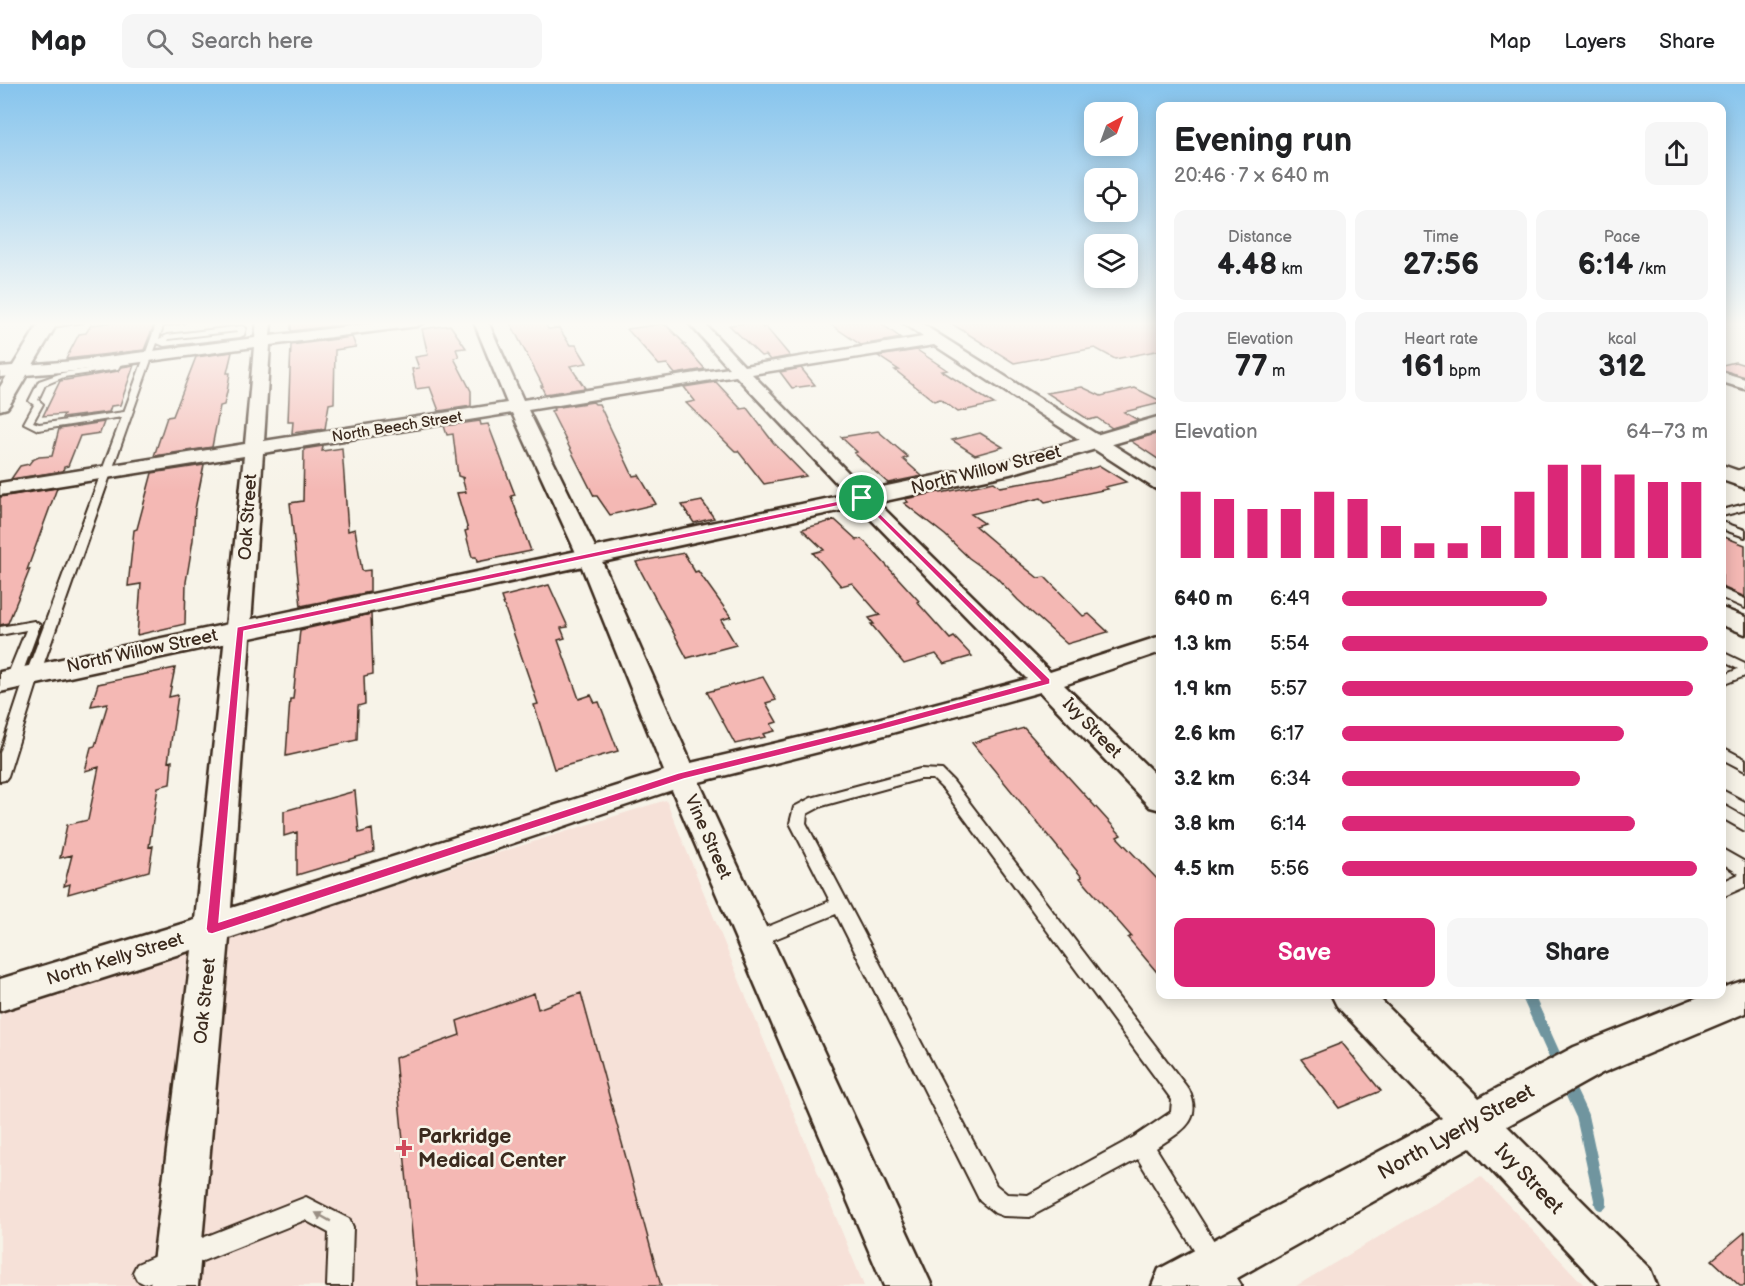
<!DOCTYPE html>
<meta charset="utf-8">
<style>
:root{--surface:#fff;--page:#f6f6f6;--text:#202124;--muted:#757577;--line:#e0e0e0;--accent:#db2777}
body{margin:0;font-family:"Balsamiq Sans",sans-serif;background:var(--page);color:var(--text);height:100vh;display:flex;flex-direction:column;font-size:22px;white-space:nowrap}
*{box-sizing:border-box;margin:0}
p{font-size:20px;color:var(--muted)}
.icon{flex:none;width:33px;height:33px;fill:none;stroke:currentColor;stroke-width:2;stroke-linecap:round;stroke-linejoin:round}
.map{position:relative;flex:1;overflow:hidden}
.drawer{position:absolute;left:1156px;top:18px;width:570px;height:897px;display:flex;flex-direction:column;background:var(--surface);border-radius:12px;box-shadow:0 3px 15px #0003}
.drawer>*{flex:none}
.needle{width:39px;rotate:41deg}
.buttons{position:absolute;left:1084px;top:18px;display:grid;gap:12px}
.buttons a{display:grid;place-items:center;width:54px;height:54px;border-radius:12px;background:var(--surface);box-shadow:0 3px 15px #0003;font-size:30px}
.pin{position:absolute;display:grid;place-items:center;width:51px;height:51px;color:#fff;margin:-26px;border:3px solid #fff;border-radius:50%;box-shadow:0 2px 6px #0007}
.round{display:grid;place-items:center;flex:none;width:63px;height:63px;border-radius:12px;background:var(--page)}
.headline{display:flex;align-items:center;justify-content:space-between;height:102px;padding:0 18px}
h1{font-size:33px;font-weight:800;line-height:45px}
.metrics{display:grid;grid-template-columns:repeat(3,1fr);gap:9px;height:102px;padding:6px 18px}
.metrics div{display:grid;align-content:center;border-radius:12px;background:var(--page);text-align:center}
.metrics b{font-size:30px;font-weight:800}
.metrics small{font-size:16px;font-weight:400}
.metrics p{font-size:16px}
.chart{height:168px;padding:12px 18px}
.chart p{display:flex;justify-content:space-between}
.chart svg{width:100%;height:108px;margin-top:6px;stroke:var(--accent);stroke-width:6}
.button{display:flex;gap:12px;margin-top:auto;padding:12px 18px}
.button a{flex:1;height:69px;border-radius:12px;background:var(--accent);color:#fff;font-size:24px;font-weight:800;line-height:69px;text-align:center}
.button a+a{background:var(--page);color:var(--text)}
ul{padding:0 18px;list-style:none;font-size:20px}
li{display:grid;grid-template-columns:96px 72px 1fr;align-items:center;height:45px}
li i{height:15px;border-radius:8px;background:var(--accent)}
header{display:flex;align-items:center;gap:36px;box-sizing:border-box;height:84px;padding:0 30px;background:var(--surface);border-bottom:2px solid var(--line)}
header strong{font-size:28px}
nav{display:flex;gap:33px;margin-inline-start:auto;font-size:21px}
.search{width:420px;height:54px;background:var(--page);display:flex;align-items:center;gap:15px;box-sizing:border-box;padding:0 21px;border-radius:12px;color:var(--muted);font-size:22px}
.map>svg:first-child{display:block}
.built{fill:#f6e1d8}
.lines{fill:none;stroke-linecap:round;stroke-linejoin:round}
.stream{stroke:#70959f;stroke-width:12}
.building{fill:#f4b8b4;stroke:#3b2a1e;stroke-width:1.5}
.lane-casing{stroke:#3b2a1e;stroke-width:4}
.street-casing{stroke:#3b2a1e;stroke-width:5}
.secondary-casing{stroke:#3b2a1e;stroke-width:5}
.lane{fill:#f7f3e8;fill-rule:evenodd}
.street{fill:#f7f3e8;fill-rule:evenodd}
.secondary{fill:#f7f3e8;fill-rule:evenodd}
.oneway{fill:#998e83}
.route{fill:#db2777;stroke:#fff;stroke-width:1.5;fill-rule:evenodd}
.poi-dot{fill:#d1495b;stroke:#f7f3e8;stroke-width:2}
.labels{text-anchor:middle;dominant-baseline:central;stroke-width:5;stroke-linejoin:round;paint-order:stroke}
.far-street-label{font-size:15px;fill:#3b2a1e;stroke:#f7f3e8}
.street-label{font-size:18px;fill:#3b2a1e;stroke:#f7f3e8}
.near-street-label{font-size:21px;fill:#3b2a1e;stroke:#f7f3e8}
.near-poi-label{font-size:21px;font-weight:bold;fill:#3b2a1e;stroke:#f7f3e8;text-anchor:start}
</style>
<header>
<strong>Map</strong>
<div class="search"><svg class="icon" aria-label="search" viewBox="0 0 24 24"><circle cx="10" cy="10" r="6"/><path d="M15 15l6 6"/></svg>Search here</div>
<nav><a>Map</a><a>Layers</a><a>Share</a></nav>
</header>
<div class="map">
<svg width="1745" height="1202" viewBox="0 0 1745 1202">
<rect width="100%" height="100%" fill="#f7f3e8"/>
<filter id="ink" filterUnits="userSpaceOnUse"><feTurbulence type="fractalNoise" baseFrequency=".0167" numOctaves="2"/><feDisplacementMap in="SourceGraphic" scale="12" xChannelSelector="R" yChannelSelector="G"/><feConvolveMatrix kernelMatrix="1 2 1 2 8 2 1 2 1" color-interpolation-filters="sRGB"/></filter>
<g filter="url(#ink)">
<path class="built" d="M666 716 864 1202H0V926Z
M1481 1092 1585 1202H1296Z"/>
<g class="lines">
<path class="stream" d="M1527 910 1559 981
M1566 998 1582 1032 1601 1120"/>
</g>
<path class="building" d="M117 238H155L144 266 66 275 79 250 86 249 91 241Z
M291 238H347L348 240 291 247Z
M510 238H544L548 245 559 244 570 261H576L587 279 570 282 585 304 545 310 541 302H543Z
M756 238 763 244 765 242 790 272 770 276 766 271 761 272 729 241Z
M827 238H879L901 254 861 261Z
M949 238H1161V266L1115 275 1095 264 1014 279Z
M662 240 667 242 685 260H683L705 285 675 290 667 280 659 281 627 245Z
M450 241 466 264 456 265 459 273 454 274 471 307V322L439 327 430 303 416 305 412 285 419 284 415 273 428 271 422 245Z
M352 253 356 263 335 266 334 319 329 320 325 345 292 349 293 338H288L291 261Z
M917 266 947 286 942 287 994 320 958 328 940 315 934 317 895 286H899L878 272Z
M232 268 227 289H230L227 308 224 321 220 322 212 363 154 372 167 333 173 332 196 273Z
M1735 278 1745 281V293L1722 286V281Z
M134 281 120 321 111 322 109 328 62 334 64 330 43 332 60 297 118 287 122 283Z
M801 284 815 301 792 304 780 288Z
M716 298 741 325 747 324 773 358 806 392 764 400 738 367H735L686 319 695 317 684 303Z
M1082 303 1101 312 1135 304 1161 317V319L1124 328 1138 336 1112 344 1097 334 1089 336 1047 309Z
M593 318 595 320H599L633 392 639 391 656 420 610 431 597 412H594L551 327 554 326 553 324Z
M480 337 481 341 488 340 515 411 511 412 531 467 477 478 476 473H472L465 447 468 446 457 409 466 408 462 394H464L458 392 453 350 447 351 444 342Z
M104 338 100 349 80 352 68 382 64 383 63 387 11 395 20 382 29 380 32 376 39 373 52 372 59 345Z
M878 347 908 373 903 375 922 392 888 399 854 369 857 368 841 353Z
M980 349 1003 363 975 371 952 356Z
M1159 349 1161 350V377L1131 357Z
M323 362 322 367 342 364 348 447 355 445 362 487 370 486V508L301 522 290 419 303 417 304 365Z
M204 381 195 425 193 456 186 498 185 540 137 551 141 500 128 502 134 446 137 445 152 389Z
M1100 382 1126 398 1105 403 1108 405 1045 418 1041 414 971 430 984 439 975 442 1008 470 1038 494 1045 493 1083 532 1089 530 1108 548 1067 560 1018 516 996 493 969 474 945 451 904 419 908 418 905 415 939 408 941 409 994 398 1000 403 1054 394Z
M57 404 27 486 30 485 8 539 0 541V413Z
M702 417 714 434 694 439 682 421Z
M835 436 857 456 861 455 866 459 919 517 917 518 950 555 954 553 972 572 944 580 936 570 904 580 871 540H874L869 534 880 531 852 499 841 502 813 469 824 466 802 445Z
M1722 452 1745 461V513L1722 503Z
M684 469 695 488 698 487 731 533 721 536 736 561 687 574 636 478Z
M549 501 568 543 561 544 565 554 558 556 579 615 591 611 595 619 599 618 618 667 554 685 534 621 538 620 501 513Z
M371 530 373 590 364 592 365 620 358 622 357 656 286 672 290 615H293L300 546Z
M175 584 169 613 178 611 168 678 172 677 170 700 158 703 149 763 153 762 149 787 68 810 70 800 64 802 72 771 60 774 67 741 88 736 99 683 85 687 91 663 95 662 108 619 91 622 98 600Z
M763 593 776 616 766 619 777 638 771 640 775 647 763 650 765 653 735 660 707 608Z
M1024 644 1121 751 1117 753 1161 799V893L1128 854 1131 852 1080 794 1082 793 972 659Z
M355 707 359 749 372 745 374 768 297 791V748L284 752V727Z
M534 909 538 925 581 909 661 1202H417L395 974 460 951 457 937Z
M1342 959 1381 1007 1339 1024 1301 975Z
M1745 1148V1202H1740L1712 1176Z"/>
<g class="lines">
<defs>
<path id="lane" d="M61 238H83L46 244 42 242Z
M157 238H184L163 242 159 255 167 251 242 242 246 244 244 251 240 253 164 262 157 259 40 590 8 692 5 696 0 697V669L26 590 122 333 38 346 24 339 34 321 29 317 39 297 62 289 112 281 119 274 123 276 118 285 64 293 45 301 38 316 43 320 33 338 39 340 124 328ZM238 247 237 249 168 257 169 255Z
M1745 384V390L1730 394 1725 391Z
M1745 420V426L1722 432V426Z
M1722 438 1745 446V453L1722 445Z
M1722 505 1745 515V524L1722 514Z
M34 537 40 541 20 595 18 598H8L6 595 26 546 0 551V543Z
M1722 568 1745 579V592L1722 601V592L1738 585 1722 577Z
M1722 663 1745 675V687L1722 675Z
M920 685 942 686 953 697 1189 1006C1204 1039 1179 1048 1156 1064L1242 1202H1216L1138 1075 1030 1133 1003 1132 995 1129 980 1117 836 830 760 861 754 863 748 861 745 856 748 851 830 817 790 739 794 723 811 714ZM920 695H933L943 705 1172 1016 1171 1028 1134 1053 1028 1111 1007 1110 996 1101 806 739 807 730 822 722Z
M1722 706 1745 718V731L1722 718Z
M1722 720 1745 733V747L1722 734Z
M1722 765 1745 778V803L1722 813V798L1739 790 1722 779Z
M306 1113 349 1135 353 1143 351 1202H327L329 1149 305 1136 185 1184 178 1181 175 1187 145 1200 137 1196 133 1188 137 1180 167 1167 174 1170 177 1164Z"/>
<path id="street" d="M257 238H271L270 252 383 238H424L417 242 270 261 264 357 507 319 474 238H488L523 316 729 284 688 238H703L744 282 923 253 902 238H919L1161 391V406L1154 404 934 261 752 290 874 415 1050 588 1161 552V568L1064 601 1161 696V726L1150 723 1040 608 870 655 699 698 932 1202H884L672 706 229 854 198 1202H150L192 866 0 927V895L195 836 244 372 0 411V399L245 360 254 263 74 287 0 293V283L74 277 255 254ZM736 292 860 424 1027 595 870 637 691 679 600 473 528 326ZM512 329 578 473 664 687 231 824 263 369Z
M1722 288 1745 295V305L1722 298Z
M1722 524 1745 533V550L1722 541Z
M1745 896V929L1602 989 1507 1042 1650 1185 1657 1202H1600L1470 1063 1223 1202H1152L1159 1185 1442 1034 1337 922 1331 910H1375L1479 1014 1574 963 1706 910H1722V904Z"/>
<path id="secondary" d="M40 238H58L10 320 7 324 0 326V303Z
M1161 332V346L1010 390 0 608V588L1006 377Z
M1722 381 1745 389V404L1722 396Z"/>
</defs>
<use href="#lane" class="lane-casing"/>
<use href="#street" class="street-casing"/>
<use href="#secondary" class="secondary-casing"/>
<use href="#lane" class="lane"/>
<use href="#street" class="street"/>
<use href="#secondary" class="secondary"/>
</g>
<defs><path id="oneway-solid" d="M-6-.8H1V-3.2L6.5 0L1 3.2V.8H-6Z" transform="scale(1.5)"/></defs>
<use class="oneway" href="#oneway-solid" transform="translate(323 1133) rotate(-151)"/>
</g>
<linearGradient id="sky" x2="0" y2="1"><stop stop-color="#86c4ed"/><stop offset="0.59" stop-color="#fbfaf5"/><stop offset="1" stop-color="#fbfaf5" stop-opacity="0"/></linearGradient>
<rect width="1745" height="406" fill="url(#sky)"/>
<path class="route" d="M862 412 1050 595V600L870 649 684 695 212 850 208 849 206 845 237 543ZM861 417 1040 596 870 642 678 689 219 838 244 547Z"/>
<path class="poi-dot" d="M401 1055h6v6h6v6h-6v6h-6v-6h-6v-6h6z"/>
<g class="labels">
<g class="far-street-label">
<text transform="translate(397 343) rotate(-9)">North Beech Street</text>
</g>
<g class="street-label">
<text transform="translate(986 386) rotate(-14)">North Willow Street</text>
<text transform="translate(248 433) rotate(-86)">Oak Street</text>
<text transform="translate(142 567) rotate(-12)">North Willow Street</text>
<text transform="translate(1092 644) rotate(46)">Ivy Street</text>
<text transform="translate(708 753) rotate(66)">Vine Street</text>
<text transform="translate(115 875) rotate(-17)">North Kelly Street</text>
<text transform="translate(205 917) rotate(-84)">Oak Street</text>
</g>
<g class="near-street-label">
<text transform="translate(1456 1048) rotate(-29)">North Lyerly Street</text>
<text transform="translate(1529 1095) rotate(46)">Ivy Street</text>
</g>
<g class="near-poi-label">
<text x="418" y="1052">Parkridge<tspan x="418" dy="24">Medical Center</tspan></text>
</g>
</g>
</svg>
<div class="buttons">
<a><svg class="needle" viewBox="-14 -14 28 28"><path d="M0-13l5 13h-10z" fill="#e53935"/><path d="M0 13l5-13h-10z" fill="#757577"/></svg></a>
<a><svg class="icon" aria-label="locate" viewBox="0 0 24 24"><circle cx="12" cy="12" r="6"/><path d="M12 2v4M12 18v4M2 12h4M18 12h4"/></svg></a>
<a><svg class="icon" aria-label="layers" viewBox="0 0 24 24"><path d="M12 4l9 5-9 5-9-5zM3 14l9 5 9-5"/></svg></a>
</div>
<div class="pin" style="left:862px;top:414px;background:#1e9e55"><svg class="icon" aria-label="arrive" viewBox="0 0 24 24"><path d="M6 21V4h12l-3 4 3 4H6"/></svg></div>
<section class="drawer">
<div class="headline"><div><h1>Evening run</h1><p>20:46 · 7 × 640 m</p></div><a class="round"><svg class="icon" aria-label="share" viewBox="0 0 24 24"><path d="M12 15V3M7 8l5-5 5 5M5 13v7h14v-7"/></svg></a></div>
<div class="metrics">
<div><p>Distance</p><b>4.48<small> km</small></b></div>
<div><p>Time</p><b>27:56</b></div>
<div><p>Pace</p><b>6:14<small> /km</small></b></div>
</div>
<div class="metrics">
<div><p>Elevation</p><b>77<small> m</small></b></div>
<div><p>Heart rate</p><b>161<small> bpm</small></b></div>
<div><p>kcal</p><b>312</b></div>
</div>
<div class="chart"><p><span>Elevation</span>64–73 m</p>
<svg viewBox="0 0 160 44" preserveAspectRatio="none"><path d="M5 44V17M15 44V20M25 44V24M35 44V24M45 44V17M55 44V20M65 44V31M75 44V38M85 44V38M95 44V31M105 44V17M115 44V6M125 44V6M135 44V10M145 44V13M155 44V13"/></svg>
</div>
<ul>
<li><b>640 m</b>6:49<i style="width:56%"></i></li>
<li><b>1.3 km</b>5:54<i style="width:100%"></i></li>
<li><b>1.9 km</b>5:57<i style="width:96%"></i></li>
<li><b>2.6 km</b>6:17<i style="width:77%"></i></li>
<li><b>3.2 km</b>6:34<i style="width:65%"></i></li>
<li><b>3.8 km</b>6:14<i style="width:80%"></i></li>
<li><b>4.5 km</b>5:56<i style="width:97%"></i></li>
</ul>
<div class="button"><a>Save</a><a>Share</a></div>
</section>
</div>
